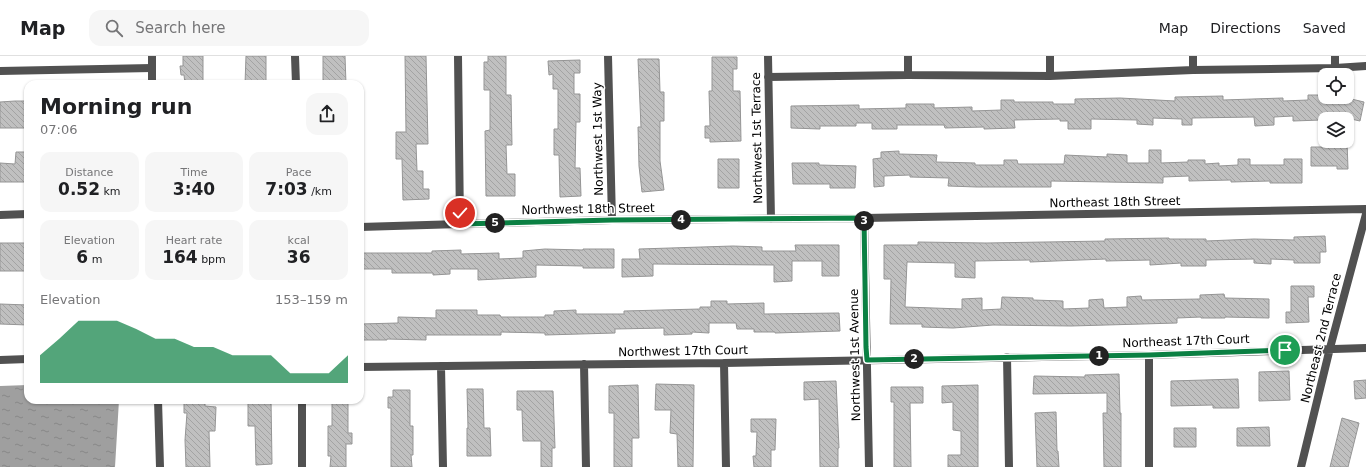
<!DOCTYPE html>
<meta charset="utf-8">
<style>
:root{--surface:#fff;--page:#f6f6f6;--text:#202124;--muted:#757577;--line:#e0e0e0;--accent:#0b8043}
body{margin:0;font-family:"DejaVu Sans",sans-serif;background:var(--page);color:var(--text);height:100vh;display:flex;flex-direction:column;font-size:15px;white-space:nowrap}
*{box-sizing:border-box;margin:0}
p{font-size:13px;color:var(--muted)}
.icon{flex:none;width:22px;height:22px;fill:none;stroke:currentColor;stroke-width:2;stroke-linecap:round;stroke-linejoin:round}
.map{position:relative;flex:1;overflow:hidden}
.drawer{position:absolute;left:24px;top:24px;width:340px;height:324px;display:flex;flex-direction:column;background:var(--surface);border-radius:12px;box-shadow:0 1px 3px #0004}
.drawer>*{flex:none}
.controls{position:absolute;left:1318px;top:12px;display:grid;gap:8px}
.controls a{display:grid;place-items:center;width:36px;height:36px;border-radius:8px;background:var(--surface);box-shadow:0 1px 3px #0004;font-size:20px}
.pin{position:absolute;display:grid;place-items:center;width:34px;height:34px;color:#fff;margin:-17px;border:2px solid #fff;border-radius:50%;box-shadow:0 1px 4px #0007}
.km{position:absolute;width:20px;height:20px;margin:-10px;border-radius:50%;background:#222;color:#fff;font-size:11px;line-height:20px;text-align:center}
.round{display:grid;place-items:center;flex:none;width:42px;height:42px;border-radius:12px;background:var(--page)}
.head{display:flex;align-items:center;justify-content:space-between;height:68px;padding:0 16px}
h1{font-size:22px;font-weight:800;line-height:30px}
.stats{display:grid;grid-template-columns:repeat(3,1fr);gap:6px;height:68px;padding:4px 16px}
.stats div{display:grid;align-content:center;border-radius:10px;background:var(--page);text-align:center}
.stats b{font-size:17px;font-weight:800}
.stats small{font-size:11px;font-weight:400}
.stats p{font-size:11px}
.chart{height:112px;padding:8px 16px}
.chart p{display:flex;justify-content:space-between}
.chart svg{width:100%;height:72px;margin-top:4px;fill:var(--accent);opacity:.7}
header{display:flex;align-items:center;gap:24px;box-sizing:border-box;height:56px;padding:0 20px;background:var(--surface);border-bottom:1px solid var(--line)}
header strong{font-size:19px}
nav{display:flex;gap:22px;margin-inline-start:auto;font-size:14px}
.search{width:280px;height:36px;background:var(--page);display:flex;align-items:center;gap:10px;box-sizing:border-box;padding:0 14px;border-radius:12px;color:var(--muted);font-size:15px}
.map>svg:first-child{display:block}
.water{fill:url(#water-ripples)}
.building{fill:url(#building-back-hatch);stroke:#959595}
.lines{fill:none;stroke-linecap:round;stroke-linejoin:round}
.minor{stroke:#515151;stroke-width:8}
.tertiary{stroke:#515151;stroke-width:8}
.route-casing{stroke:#fff;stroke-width:8}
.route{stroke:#0b8043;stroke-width:5}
.labels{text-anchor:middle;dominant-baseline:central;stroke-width:3;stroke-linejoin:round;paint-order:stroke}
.street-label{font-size:12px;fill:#000;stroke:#fff}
</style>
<header>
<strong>Map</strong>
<div class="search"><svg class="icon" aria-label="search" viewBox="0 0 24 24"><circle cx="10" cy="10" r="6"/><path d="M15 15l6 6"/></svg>Search here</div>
<nav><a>Map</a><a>Directions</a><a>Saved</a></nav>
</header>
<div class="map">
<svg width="1366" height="411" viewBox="0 0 1366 411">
<defs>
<pattern id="water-ripples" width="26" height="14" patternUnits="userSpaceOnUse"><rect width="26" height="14" fill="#9f9f9f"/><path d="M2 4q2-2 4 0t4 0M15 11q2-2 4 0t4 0" fill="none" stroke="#878787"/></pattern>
<pattern id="building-back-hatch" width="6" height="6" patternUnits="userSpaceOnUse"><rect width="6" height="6" fill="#c0c0c0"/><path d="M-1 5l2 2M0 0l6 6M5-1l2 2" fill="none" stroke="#a3a3a3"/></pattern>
</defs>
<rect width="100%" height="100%" fill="#fff"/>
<path class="water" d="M28 329V344H119L115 411H0V330Z"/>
<path class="building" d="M183 0H203V28H185L184 19H181L180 10H183Z
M246 0H266V28H245Z
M323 0H345L346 28H323Z
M405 0H426L428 88H416L417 115H423V133H429V143L403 144 402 103H396V76H406Z
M488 0H506V39H511L512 89H506L507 118H515V140H486L485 75 490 74V34H484V6H488Z
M712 1H737V13H733V35H740L741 85 710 86V82H705V70H710L709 35H712Z
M638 3H659L660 36H664V65H660V105L664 134 642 136 639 110 638 71H641Z
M580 4V17H574V38H580V66H576L575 112H580L581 140 560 141 559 99H554V73H558V33H553V18L549 19 548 5Z
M1308 39H1320V41H1343L1364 46 1360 65 1351 63H1321V64L1293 65V60L1274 61V69L1255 70 1254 61 1192 62V69H1182V63L1153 62V69L1137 68V64L1091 63V73H1068V65H1060V63L1014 64 1015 72 984 73V71L945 72 944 69H897V73H872V67H856V70H820V73L791 72V50L859 49V53L906 52V48H934V52L972 51V55L1001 54V44H1014V46H1053V48H1075V43L1120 42 1175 45V41L1223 40V44L1283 42V45L1308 44Z
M15 45H28V72H0V46Z
M1333 85H1347L1348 113H1337V110H1311V91H1333Z
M1149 94H1161V107L1188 106V104H1205V108L1219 107V110L1238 109V103H1250V109H1284V103H1302V127H1270V125L1231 126V124L1189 125V120L1163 121V127L1051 125V131H977L948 130 949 122 910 121V119L884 120V130L874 131 873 103 881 102V96L899 95V98L937 99 936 106 975 107V109H1004V104H1017L1018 108H1064L1065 99 1107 101V98L1127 99V107H1149Z
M16 96H28V126H0V107L15 108Z
M718 103H739V132H718Z
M792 107H819V109L856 110 855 132H830V128H793Z
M1325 180 1326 196H1320V207H1294V204L1271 203V208L1254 207V203L1206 204V210H1181V207L1150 209V204L1106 205V203L1030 206V204L975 205V222L955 221V207L907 206 905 251 962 253V243L982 242V254L1001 253 1002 241 1033 242V244L1063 245V253L1089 252V244L1103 243 1104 252 1127 251V241L1141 240 1142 244 1200 243V239L1224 238 1225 242 1269 243V262L1225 261V262H1201V261L1177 262V267L1071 270 993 269 953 272 922 271V268H890L891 223H884V189H918V186L986 187 1105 185V183L1169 182V183H1206V185L1254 183 1294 184V181Z
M0 187H28V215H0Z
M795 189H839V220H822V205H792V225L774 226V209L653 208V220L622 221V203H640L639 193 733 190 762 191V195H796Z
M545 193 583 194V193H614V212H583V210L536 209V221L478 224V213H450V218L433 219V217H392V213H360V197H432V195L461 194V198L499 197V203L523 202V195Z
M1291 230H1314V241H1308L1309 266 1286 267V256H1291Z
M711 245H727V248L764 247V258L839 257 840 275 775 277V276H754V273H737L736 267H709V277L692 276V278L664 279V272L615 273V277L545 279V277L501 276V279H426V284L387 283V284H360V268L398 267V261L436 262V254H477V259H500L501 261H545V259H554V255L576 254V258H624V255L700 253V251H711Z
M0 248 28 249V269L0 268Z
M1289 315 1290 344 1259 345V316Z
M1119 318 1120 357H1121V411H1104L1103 357H1107V337L1033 338 1034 320 1085 321V319Z
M1238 323 1239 352H1213V349L1171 350V325Z
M1366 324V342L1355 343 1354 325Z
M836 325 839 392H838V411H820L819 343 804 344V326Z
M656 328 694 329 693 411H678L677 378 670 377 671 354H655Z
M638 329 639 382H632V411H614V357H609V330Z
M978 329V411H948V399H961V375L953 374V346L942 347V330Z
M891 331H923V347H910L911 411H894V346H891Z
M467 333H483L484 372H490L491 400H467V372H468Z
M393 334H410V370H413V399H411L412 411H391V352H388V341H393Z
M517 335H553L555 392H552V411H541V385H523L522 354H517Z
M184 344H205V350L216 351 215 375H209L210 411H186L185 384 187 357H184Z
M248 344H271L272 408 256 409 255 370H248Z
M332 344H348V377H352V388H346V411H330L331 400H328V370H332Z
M1056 356 1057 395H1058L1059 411H1037L1035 357Z
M1342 362 1359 367 1348 411H1330Z
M751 363H776L775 394H771V411H754L753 400H756L757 376H751Z
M1269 371 1270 390H1237V372Z
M1174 372H1196V391H1174Z"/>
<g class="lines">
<path class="minor" d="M295 0 296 28
M458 0 460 168
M608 0 612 164
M768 0 771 163
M908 0V19
M1050 0V20
M1193 0V14
M1335 0V12
M0 15 152 12
M768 21 908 19 1050 20 1193 14 1335 12 1366 10
M0 159 28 158
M864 162 869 411
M360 171 460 168 612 164 864 162 1366 153
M1149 299V411
M1007 301 1009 411
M0 304 28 303
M724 307 726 411
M584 308 586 411
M441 310 443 411
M360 311 724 307 1149 299 1366 292
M302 344V411
M1301 411 1330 292 1366 158"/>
<path class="tertiary" d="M152 0V28
M158 344 160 411"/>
</g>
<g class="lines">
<defs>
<path id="route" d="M460 157V168L612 164 864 162 866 291 867 304 1149 299 1285 294"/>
</defs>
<use href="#route" class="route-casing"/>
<use href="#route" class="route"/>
</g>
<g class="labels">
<g class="street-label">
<text transform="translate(757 82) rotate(-91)">Northwest 1st Terrace</text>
<text transform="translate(598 83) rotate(-91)">Northwest 1st Way</text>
<text transform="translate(1115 146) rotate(-1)">Northeast 18th Street</text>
<text transform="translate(588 153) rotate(-1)">Northwest 18th Street</text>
<text transform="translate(1321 282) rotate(-76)">Northeast 2nd Terrace</text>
<text transform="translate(1186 285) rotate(-2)">Northeast 17th Court</text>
<text transform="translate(683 295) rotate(-1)">Northwest 17th Court</text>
<text transform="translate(855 299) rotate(-91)">Northwest 1st Avenue</text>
</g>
</g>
</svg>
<div class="controls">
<a><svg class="icon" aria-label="locate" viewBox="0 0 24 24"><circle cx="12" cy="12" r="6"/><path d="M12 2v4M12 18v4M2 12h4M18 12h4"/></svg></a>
<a><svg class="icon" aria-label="layers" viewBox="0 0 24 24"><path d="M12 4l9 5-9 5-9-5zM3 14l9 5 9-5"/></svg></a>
</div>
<div class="pin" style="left:1285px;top:294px;background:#1e9e55"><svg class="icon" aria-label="arrive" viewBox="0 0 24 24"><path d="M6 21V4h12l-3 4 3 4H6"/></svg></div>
<div class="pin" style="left:460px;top:157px;background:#d93025"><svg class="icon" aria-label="check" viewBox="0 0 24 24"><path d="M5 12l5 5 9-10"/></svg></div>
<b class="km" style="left:1099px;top:300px">1</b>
<b class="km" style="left:914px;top:303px">2</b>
<b class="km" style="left:864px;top:165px">3</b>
<b class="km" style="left:681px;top:164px">4</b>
<b class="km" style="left:495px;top:167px">5</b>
<section class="drawer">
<div class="head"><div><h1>Morning run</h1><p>07:06</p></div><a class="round"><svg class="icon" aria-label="share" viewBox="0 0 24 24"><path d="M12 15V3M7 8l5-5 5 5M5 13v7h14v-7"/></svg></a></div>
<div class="stats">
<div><p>Distance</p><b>0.52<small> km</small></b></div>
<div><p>Time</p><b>3:40</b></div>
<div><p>Pace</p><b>7:03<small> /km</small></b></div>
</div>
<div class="stats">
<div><p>Elevation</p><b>6<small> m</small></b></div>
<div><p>Heart rate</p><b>164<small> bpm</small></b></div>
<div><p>kcal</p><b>36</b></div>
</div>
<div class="chart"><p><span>Elevation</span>153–159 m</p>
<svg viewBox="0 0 160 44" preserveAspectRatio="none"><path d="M0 44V27L10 17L20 6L30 6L40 6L50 11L60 17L70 17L80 22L90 22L100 27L110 27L120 27L130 38L140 38L150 38L160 27V44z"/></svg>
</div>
</section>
</div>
